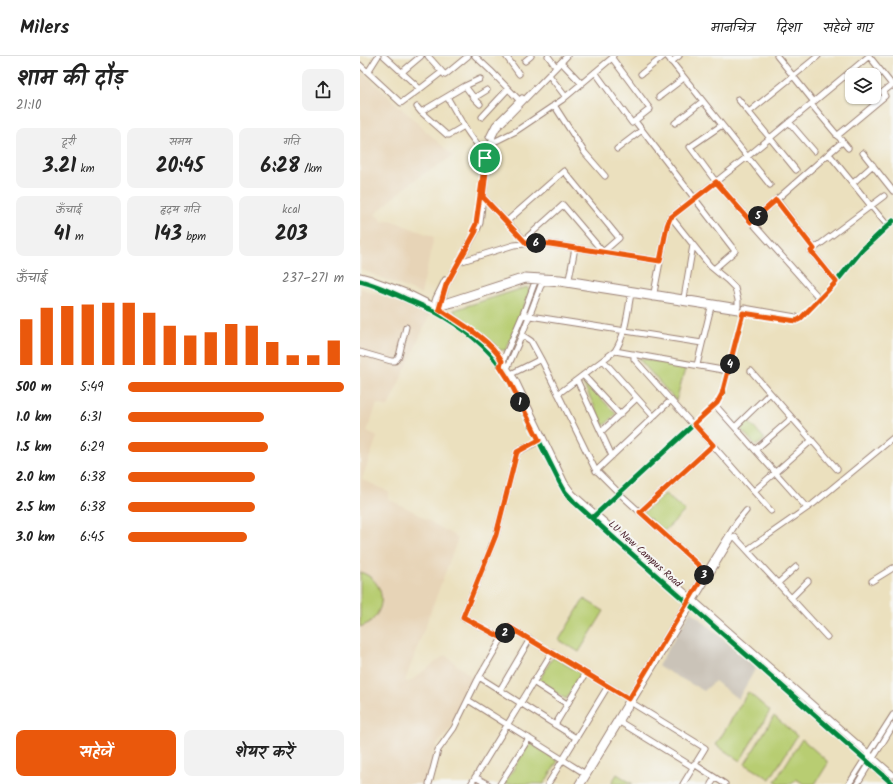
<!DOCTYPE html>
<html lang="hi">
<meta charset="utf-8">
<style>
:root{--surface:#fff;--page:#f2f2f2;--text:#222;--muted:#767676;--line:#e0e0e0;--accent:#ea580c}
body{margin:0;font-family:Kalam,"Playpen Sans Deva",sans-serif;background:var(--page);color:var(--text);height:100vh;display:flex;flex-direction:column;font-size:15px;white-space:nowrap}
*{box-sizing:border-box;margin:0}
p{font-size:13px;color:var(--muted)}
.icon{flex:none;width:22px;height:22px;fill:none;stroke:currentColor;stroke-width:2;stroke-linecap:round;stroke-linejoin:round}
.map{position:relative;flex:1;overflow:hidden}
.details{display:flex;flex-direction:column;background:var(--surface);width:360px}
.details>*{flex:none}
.tools{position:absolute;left:485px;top:12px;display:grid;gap:8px}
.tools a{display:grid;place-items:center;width:36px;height:36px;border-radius:8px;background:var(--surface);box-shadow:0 1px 3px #0004;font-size:20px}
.pin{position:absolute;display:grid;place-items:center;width:34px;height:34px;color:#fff;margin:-17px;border:2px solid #fff;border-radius:50%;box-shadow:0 1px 4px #0007}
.km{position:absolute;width:20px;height:20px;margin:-10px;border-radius:50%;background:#222;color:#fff;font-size:11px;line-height:20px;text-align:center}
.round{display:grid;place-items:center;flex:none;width:42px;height:42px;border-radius:8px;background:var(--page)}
.summary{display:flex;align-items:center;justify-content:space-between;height:68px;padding:0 16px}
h1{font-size:22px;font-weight:700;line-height:30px}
.stats{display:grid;grid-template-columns:repeat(3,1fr);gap:6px;height:68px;padding:4px 16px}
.stats div{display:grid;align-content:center;border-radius:8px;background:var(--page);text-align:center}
.stats b{font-size:20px;font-weight:700}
.stats small{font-size:11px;font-weight:400}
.stats p{font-size:11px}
.chart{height:112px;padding:8px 16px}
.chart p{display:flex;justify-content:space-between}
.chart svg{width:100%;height:72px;margin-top:4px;stroke:var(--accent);stroke-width:6}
.action{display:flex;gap:8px;margin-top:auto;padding:8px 16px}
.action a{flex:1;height:46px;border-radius:8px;background:var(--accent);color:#fff;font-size:16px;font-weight:700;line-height:46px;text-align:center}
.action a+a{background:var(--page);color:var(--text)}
ul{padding:0 16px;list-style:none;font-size:13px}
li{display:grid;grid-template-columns:64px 48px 1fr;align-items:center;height:30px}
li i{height:10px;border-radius:5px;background:var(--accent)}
header{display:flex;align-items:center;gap:24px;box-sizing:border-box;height:56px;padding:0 20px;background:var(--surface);border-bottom:1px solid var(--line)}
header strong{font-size:19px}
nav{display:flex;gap:22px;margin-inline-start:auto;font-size:14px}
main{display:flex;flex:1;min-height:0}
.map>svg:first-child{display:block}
.built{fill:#e7d4b7}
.industrial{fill:#cac3b8}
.green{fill:#b8cd72;stroke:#81764e}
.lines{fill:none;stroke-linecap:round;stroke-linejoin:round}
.minor-casing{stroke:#9a8074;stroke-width:7}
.minor{stroke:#fff;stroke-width:5}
.cycleway-casing{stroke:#f6f6f2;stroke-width:8}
.cycleway{stroke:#00873e;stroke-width:5}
.route-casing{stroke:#fff;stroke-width:8}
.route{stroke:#ea580c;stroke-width:5}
.labels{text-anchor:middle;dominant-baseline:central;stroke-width:4;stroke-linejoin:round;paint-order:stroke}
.street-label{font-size:10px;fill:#4a1f2b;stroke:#f6f6f2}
</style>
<header>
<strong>Milers</strong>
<nav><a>मानचित्र</a><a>दिशा</a><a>सहेजे गए</a></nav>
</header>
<main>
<section class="details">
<div class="summary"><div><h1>शाम की दौड़</h1><p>21:10</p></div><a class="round"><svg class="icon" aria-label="share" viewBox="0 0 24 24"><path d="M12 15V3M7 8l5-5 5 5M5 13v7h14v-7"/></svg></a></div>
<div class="stats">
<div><p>दूरी</p><b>3.21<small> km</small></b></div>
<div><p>समय</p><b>20:45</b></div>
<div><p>गति</p><b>6:28<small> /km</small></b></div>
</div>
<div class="stats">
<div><p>ऊँचाई</p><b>41<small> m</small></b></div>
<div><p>हृदय गति</p><b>143<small> bpm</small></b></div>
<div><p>kcal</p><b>203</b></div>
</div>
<div class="chart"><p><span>ऊँचाई</span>237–271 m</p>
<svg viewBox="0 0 160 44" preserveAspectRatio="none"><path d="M5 44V16M15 44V9M25 44V8M35 44V7M45 44V6M55 44V6M65 44V12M75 44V20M85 44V26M95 44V24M105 44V19M115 44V20M125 44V30M135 44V38M145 44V38M155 44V29"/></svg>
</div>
<ul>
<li><b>500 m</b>5:49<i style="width:100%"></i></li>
<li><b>1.0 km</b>6:31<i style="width:63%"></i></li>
<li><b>1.5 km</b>6:29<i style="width:65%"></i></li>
<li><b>2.0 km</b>6:38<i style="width:59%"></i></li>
<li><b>2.5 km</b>6:38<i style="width:59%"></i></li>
<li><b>3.0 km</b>6:45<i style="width:55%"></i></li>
</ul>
<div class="action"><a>सहेजें</a><a>शेयर करें</a></div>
</section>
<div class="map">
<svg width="533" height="728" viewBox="0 0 533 728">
<rect width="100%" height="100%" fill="#f6f6f2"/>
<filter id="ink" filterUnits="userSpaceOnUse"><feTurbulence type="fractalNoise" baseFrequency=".025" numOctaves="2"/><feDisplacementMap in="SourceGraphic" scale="8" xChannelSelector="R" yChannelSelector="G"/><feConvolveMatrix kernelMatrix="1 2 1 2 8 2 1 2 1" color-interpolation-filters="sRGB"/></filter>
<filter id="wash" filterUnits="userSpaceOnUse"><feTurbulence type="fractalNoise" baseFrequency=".012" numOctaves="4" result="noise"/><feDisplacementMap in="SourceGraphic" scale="16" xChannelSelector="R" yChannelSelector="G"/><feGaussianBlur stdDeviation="0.9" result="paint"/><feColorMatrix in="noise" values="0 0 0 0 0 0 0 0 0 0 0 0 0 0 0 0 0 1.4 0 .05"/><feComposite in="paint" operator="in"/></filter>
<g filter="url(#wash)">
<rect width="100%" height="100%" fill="#ebe0be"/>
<path class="built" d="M0 14 93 100 53 125 15 158 23 166 30 164 74 181 61 238 0 213Z
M0 232 70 258 28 351 17 348 7 375 17 381 2 423 29 436 28 443 51 454 98 482 45 625 49 626 85 599 113 622 92 670 77 689 65 728H0Z"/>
<path class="industrial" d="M331 555 396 612 378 643 355 625 344 635 298 610Z"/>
<path class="green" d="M167 231 170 235 146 294H140L122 277 96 259 94 254Z
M278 302 326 310 316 345Z
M223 323 256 358 244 370 222 325Z
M386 363 405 383 396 390 378 370Z
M305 438 325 455 304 475 283 457Z
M0 516C20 522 28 544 15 561 11 566 6 569 0 571Z
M224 543 244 555 219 596 199 584Z
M193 601 222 618 206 643 178 626Z
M388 636 410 655 380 705 356 689Z
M414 660 437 680 410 723 385 708Z
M442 683 467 705V709L455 728H444L436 723 432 728H420L415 725Z
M170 687 198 705 184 728H144Z
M257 718 273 728H251Z"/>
</g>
<g filter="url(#ink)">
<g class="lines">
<defs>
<path id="minor" d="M24 0 60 33 82 16
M68 0 85 19 108 0
M115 0 131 15 161 46
M146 0 159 18
M188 0 196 11
M307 0 410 129
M417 0 454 46
M509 0 533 30
M165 5 171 0
M201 6 221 27
M311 6 319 0
M0 9 41 47 60 33
M8 16 18 0
M42 16 61 0
M235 16 272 67 290 53 252 2
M281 18 304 0
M189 19 205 40
M105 30 114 42 120 48
M87 41C98 59 111 86 128 99
M299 41 324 22
M114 42 127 34
M378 43 436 114
M451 48 488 92
M194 49 225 97 245 120
M57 51 61 56 87 79H89L104 70
M61 56 105 30 120 23
M389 56 458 0
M122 61 148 33
M275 65 375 195 354 213
M429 66 454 95
M315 67 343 45
M362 69 330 91 356 126 460 243
M477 80 525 40 523 36 532 29
M129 81 135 69 162 42
M130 88 156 75 202 44 252 2 253 0
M257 93 282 74
M503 97 533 135
M469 98 511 150 528 170
M493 127 513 109
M123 141 165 185
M417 144 454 193
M146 166 204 115 259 182 243 196 203 149 164 184
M391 166 482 86
M99 206 154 189 175 187 190 188 300 205
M0 220 11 223 46 236 74 250 102 268 120 281 132 291 141 303 156 325 205 427 213 438 533 719
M209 223 215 192
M0 225C16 229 31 236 46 243 55 247 65 251 74 255 100 269 130 291 145 317L199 425 205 436 214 446 256 484 533 728
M476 226 451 195 524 140
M293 242 307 170 310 162 387 101 509 0
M324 242 333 189
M81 247 165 220 200 222 378 251V244L375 232 367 224 350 210 311 161
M81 249 86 229 117 174 120 167 127 106 133 80 137 72 207 0
M80 251 97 247 166 224 200 227 378 255
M73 252 76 242 85 224
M384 252 436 261 440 263
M163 258 170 260 342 287
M162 279 171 285 183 307 235 413 259 437 346 516
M255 295 368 315
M0 296 31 305H35L39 300 46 271
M274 298V303L333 369
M243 304 294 361
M142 307 163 258 176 223
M337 309 351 251
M146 315 162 279 183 224
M391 315 477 413
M151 318 181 303
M223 319 260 359
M217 324 252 400
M198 338 255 295C266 278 267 258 271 238
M355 349 447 452
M334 368 411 455
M375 371 410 337
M241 376 277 342
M395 394 432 362
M236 415 311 344
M394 435 452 384
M280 456 353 389
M234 460 357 347 362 338 383 257 436 265 440 263 476 226 502 194 533 165
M387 494 453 448 533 382
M512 525 533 512
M418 527 436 511
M431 542 448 525
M142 582 149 571 269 643 272 647 345 692 323 728
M119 621 216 682
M173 626 207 648
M140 634 170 583
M108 644 224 717 226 720
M260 666 333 711
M195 669 226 617
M334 708 365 728
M115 721 128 728
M69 728 78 694 94 672 117 625 142 582 103 561 136 479 157 396 181 384
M111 728 192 596
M140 728 169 682
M188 728 248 630
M218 728 327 547 377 466 386 455
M222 728 372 482 375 481 467 581
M351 728 355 722
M489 728 533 659
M497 728 533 670"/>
</defs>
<use href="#minor" class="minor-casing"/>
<use href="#minor" class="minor"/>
<defs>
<path id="cycleway" d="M0 225C16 229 31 236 46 243 55 247 65 251 74 255 100 269 130 291 145 317L199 425 205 436 214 446 256 484 533 728
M232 462 357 347 362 338 383 257 436 265 440 263 476 226 502 194 533 165"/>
</defs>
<use href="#cycleway" class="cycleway-casing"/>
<use href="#cycleway" class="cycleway"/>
</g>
</g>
<g class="lines" filter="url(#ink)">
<defs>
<path id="route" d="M126 97 128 99 123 141 167 188 175 187 190 188 300 205 307 170 310 162 356 126 391 166 416 144 454 193 451 195 476 226 440 263 436 265 383 257 362 338 357 347 334 368 353 389 280 456 346 516 269 643 149 571 142 582 103 561 136 479 157 396 179 384 149 324 140 310 142 305C131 284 99 266 79 253L86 229 116 175 113 174 116 168Z"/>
</defs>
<use href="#route" class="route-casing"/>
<use href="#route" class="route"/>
</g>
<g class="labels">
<g class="street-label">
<text transform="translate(285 498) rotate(42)">LU New Campus Road</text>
</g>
</g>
</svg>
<div class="tools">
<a><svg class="icon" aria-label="layers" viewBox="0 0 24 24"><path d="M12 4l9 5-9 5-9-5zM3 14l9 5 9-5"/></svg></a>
</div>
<div class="pin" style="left:125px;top:102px;background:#1e9e55"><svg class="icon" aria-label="arrive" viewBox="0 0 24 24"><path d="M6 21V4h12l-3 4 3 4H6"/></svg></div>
<b class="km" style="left:160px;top:346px">1</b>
<b class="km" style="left:145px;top:577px">2</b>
<b class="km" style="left:344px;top:519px">3</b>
<b class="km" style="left:370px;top:308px">4</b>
<b class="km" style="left:398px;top:160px">5</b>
<b class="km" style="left:176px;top:187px">6</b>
</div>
</main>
